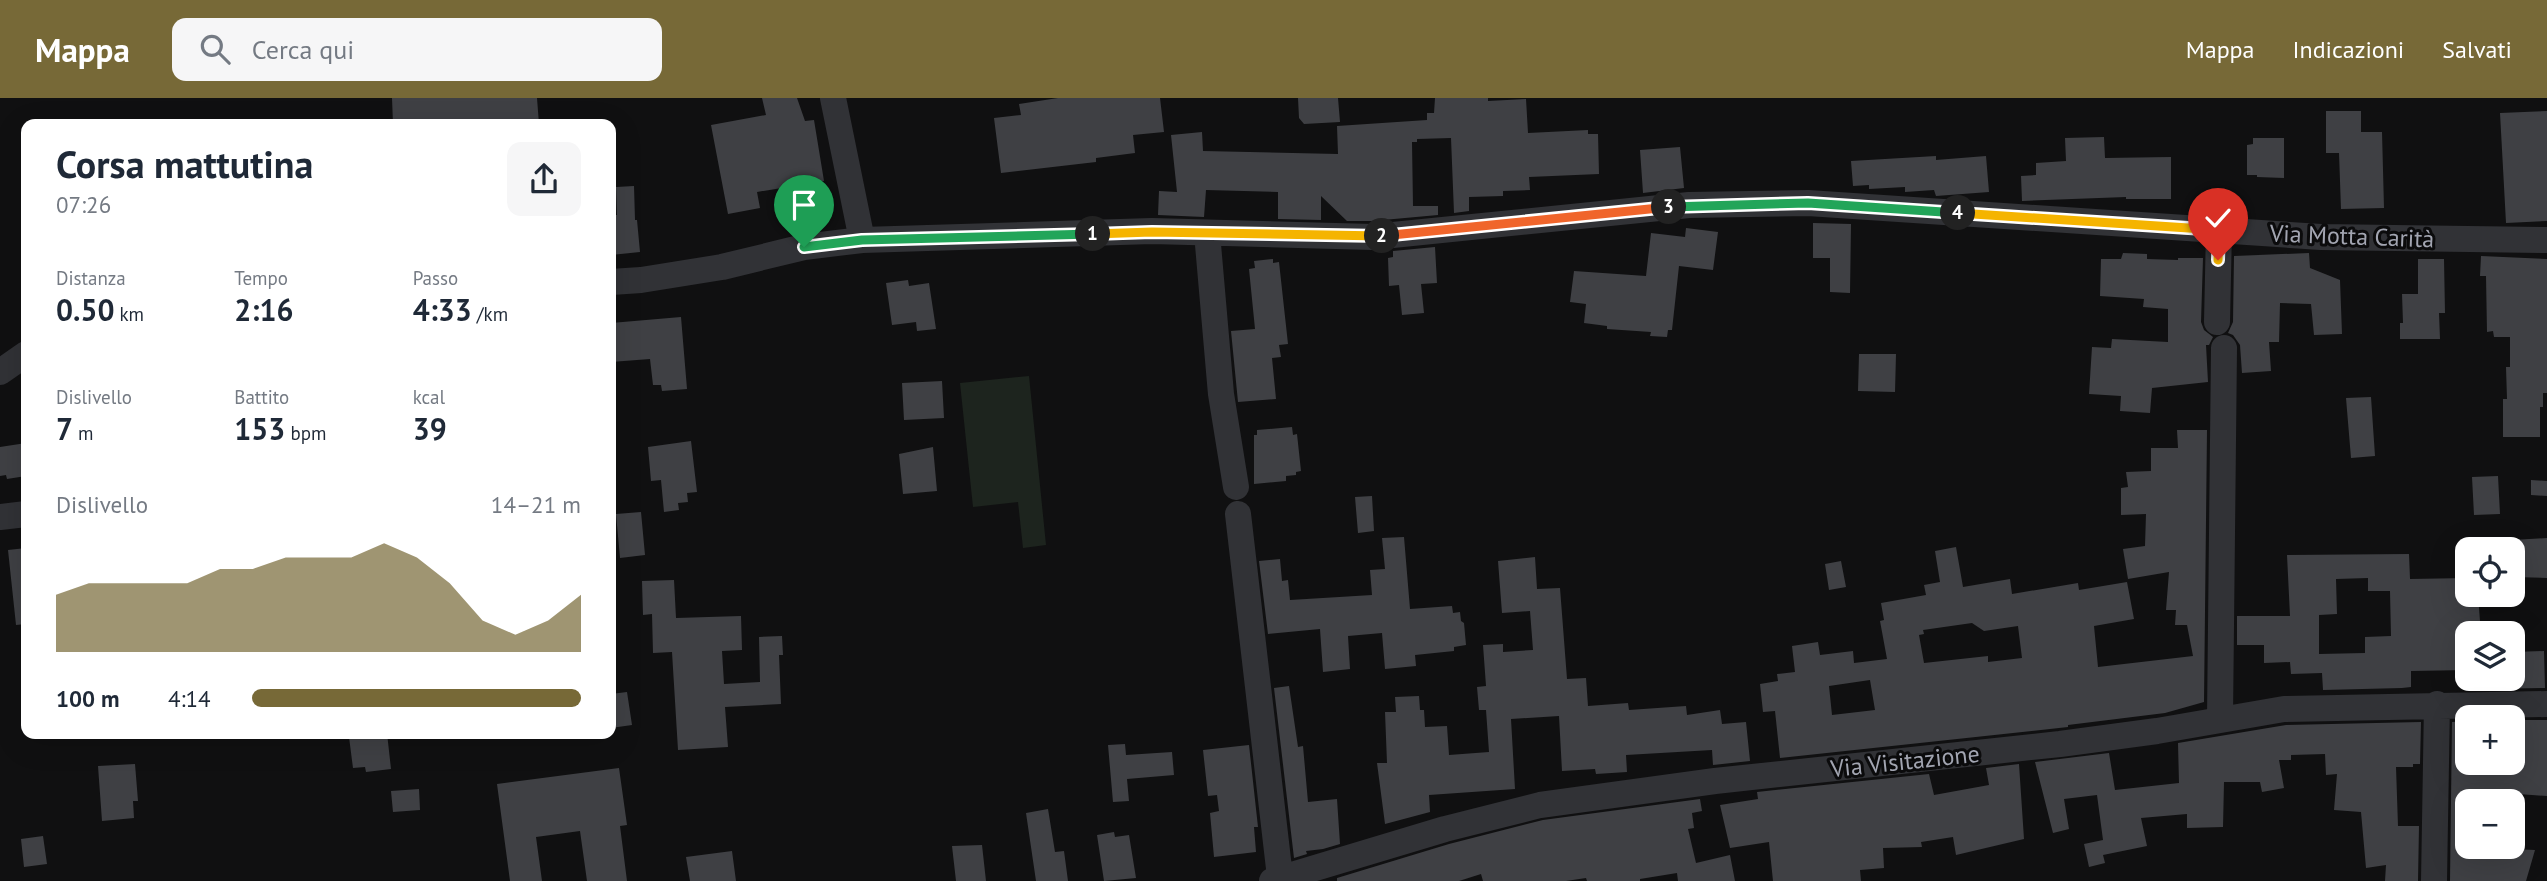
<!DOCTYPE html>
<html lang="it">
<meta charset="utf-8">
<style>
:root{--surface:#fff;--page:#f6f6f7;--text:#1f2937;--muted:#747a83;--accent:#776937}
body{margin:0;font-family:"PT Sans",sans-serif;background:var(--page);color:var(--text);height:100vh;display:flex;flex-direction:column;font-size:26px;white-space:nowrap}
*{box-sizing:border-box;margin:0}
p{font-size:23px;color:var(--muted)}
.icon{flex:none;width:38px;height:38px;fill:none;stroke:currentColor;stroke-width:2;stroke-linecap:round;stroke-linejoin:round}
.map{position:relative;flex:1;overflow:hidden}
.details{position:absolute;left:21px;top:21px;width:595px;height:620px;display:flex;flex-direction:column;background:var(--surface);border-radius:14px;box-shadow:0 7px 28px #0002}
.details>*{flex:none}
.tools{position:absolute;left:2455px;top:439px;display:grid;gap:14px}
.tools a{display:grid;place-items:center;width:70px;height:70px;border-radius:14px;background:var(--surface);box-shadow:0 7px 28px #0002;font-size:35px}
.pin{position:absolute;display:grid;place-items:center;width:60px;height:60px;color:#fff;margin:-72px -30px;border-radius:50% 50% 50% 0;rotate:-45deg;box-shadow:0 0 7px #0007}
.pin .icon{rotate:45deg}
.km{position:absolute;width:35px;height:35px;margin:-18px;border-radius:50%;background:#222;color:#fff;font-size:19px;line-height:35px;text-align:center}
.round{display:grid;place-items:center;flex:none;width:74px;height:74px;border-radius:14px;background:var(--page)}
.summary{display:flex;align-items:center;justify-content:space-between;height:119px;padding:0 35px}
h1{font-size:38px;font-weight:600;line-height:52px}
.figures{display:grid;grid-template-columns:repeat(3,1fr);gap:10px;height:119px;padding:7px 35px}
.figures div{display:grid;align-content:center}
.figures b{font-size:30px;font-weight:600}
.figures small{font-size:19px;font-weight:400}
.figures p{font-size:19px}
.chart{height:196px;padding:14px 35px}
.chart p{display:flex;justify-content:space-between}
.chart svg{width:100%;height:126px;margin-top:7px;fill:var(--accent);opacity:.7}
ul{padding:0 35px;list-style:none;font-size:23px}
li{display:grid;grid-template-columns:112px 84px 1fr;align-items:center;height:52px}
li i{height:18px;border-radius:9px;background:var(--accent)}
header{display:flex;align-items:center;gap:42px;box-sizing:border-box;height:98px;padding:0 35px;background:var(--accent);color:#fff}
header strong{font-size:33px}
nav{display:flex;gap:38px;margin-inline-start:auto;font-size:24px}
.search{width:490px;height:63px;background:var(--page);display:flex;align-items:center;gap:18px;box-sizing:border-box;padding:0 24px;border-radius:14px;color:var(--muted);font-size:26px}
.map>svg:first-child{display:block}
.green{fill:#1d241e}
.building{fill:#3f4044;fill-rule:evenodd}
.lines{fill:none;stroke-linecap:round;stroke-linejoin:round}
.minor{stroke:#313236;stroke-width:26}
.split-1-casing{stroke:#fff;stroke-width:14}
.split-2-casing{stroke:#fff;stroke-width:14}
.split-3-casing{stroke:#fff;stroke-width:14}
.split-4-casing{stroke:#fff;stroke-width:14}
.split-5-casing{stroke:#fff;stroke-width:14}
.split-1{stroke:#22a559;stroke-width:9}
.split-2{stroke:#f5b400;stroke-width:9}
.split-3{stroke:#f0652b;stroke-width:9}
.split-4{stroke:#22a559;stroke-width:9}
.split-5{stroke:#f5b400;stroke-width:9}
.labels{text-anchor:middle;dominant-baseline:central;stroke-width:6;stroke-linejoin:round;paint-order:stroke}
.street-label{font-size:24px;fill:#a2a5b1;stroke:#0b0b0c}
</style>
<header>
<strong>Mappa</strong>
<div class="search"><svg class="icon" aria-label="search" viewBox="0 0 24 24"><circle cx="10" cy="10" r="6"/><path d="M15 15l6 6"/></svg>Cerca qui</div>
<nav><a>Mappa</a><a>Indicazioni</a><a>Salvati</a></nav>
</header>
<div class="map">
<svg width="2547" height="783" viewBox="0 0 2547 783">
<rect width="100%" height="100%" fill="#101011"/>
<path class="green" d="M1029 278 1046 447 1023 450 1018 404 973 409 960 285Z"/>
<path class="building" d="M392 0H537L539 26H393Z
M762 0H797L805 23 814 22 824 83 757 94 760 110 728 116 711 27 766 17Z
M1058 0H1160L1164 34 1133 37 1135 55 1096 60V64L1001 75 994 20 1021 17 1019 6Z
M1298 0H1338L1340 24 1304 26 1299 20Z
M1435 0H1488V3L1526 1 1528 35 1588 32V36H1598L1599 76 1529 79 1530 92 1503 93V98L1469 99V113L1454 115 1451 40 1417 41V44H1412L1413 108H1438V117L1372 123H1347L1321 98V122L1278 121V94L1206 92 1204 119 1158 117 1159 93 1177 94 1171 37 1202 34 1203 53 1338 56 1337 28 1427 22V15H1434Z
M2326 13H2361V34H2382L2384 110 2341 111 2339 55H2326Z
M2547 13V123L2506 125 2500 15Z
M2104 39 2105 60 2171 59V101H2126V99L2022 103 2021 78 2036 77V65L2066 63 2065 40Z
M2253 40H2284V80L2257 79V77H2247V47L2253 46Z
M1680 49 1684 90 1643 95 1640 52Z
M1936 58V62L1986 58 1989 94 1936 98 1934 92 1905 94V89L1869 91V87L1853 88 1851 63Z
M634 88 635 122H637L640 154 611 157V117H617L616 89Z
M1813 125 1851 126 1850 195 1830 194V160H1813Z
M1686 130 1718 134 1713 172 1679 168 1672 232H1668L1667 239 1650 238 1651 234 1607 231V228L1584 225 1586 206 1570 204 1574 173 1646 178 1651 135 1685 139Z
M1435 149 1437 185 1421 186 1424 215 1402 217 1399 187 1389 188 1388 160 1393 159V153Z
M2123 155 2147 156V161L2178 162V160H2203L2201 224 2204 232 2213 239 2209 247H2206L2208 284 2152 290 2150 315 2120 313 2121 298 2089 296 2092 249 2111 250 2112 241 2168 244V211L2143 209 2144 201 2100 198 2101 161H2121Z
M2309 155 2310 170 2340 182 2342 236 2314 237 2311 206 2280 205 2279 244H2269L2271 273 2242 275 2240 247 2233 237 2228 235 2233 224 2234 158Z
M2481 158 2547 161V295H2543V309H2540V339H2503V301H2507L2506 269H2510V239H2494L2493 233 2487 234 2486 178H2480Z
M1273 161V165L1279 164 1288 246 1279 247 1281 259 1272 260 1276 301 1238 304 1231 233 1255 231 1249 171 1255 170 1254 163Z
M2418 161H2444L2445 215H2439L2440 241H2400V225H2403L2402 196H2418Z
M908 182 909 188 929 185 936 231 917 233 916 224 892 227 886 185Z
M681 219 687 291 662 293 661 287H653L650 261 611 264V225Z
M1859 256H1896L1895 294 1858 293Z
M942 283 944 320 904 322 902 285Z
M2371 299 2375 358 2351 360 2346 300Z
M1292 329 1293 337 1297 336 1301 373 1296 374V377L1286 378V383L1254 386V337H1257V332Z
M2177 332H2207L2204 604 2165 615 2068 627V629L1780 660 1775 613 1763 614 1760 586 1778 583 1777 576 1795 574 1792 548 1818 544 1820 557 1853 553 1854 565 1887 561 1880 523 1884 522 1881 505 1926 497 1924 487 1940 484 1935 453 1956 449 1963 489 2010 481 2012 496 2078 485 2079 492 2127 484 2134 521 2094 528 2098 569 2193 558 2187 527H2175L2176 512H2166L2169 474 2128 481 2123 451 2145 448 2146 416 2121 417V390L2128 389 2126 374 2151 373V350H2178ZM1972 525 1984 533 2018 528 2022 560 1988 564V558L1924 565 1919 537 1924 536 1923 532ZM1870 582 1875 612 1832 617 1829 588Z
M691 343 697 394 687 395 688 404 678 405 679 412 664 414 661 382 651 383 648 349Z
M26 345V378L7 381 6 377 0 378V349Z
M933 349 937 393 903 396 899 356Z
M2498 378 2500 416 2474 417 2472 379Z
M2531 382 2547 383V398L2531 397Z
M1372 398 1374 433 1358 435 1355 399Z
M641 414 645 457 620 460 616 416Z
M1404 439 1410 511 1452 508 1453 515 1460 514 1461 523 1464 525 1466 547 1454 549V553L1415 557 1416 568 1385 571 1382 535 1348 538 1350 571 1323 574 1320 531 1268 536 1259 463 1280 461 1282 483 1288 482 1290 502 1372 497 1370 472 1385 471 1382 440Z
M2547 440V480L2513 479V442Z
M26 450V526L16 527 8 452Z
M2409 456 2410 481 2468 480V497H2478L2481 536H2468V572L2411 573V589L2402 590 2323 592 2322 575 2291 576 2290 564 2264 565V547H2237V518H2290L2287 457ZM2368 480V493H2390L2391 538 2365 539V555L2319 556V517L2337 516 2336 481Z
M1535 459 1537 491 1560 490 1567 581 1586 580 1588 608 1628 605 1629 612 1686 608 1687 617 1720 612 1722 626 1746 624 1750 663 1713 667 1712 652 1626 657 1627 674 1596 676 1595 671 1562 673 1559 618 1511 621 1515 691 1429 697 1430 714 1385 726 1377 665H1387L1385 614H1396L1395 599 1419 598 1420 612H1424L1425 629 1447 628 1449 657 1489 654 1486 612H1479L1477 589 1486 588 1483 547 1503 546V554L1533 552 1530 513 1502 515 1498 463Z
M1841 463 1846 489 1829 492 1825 466Z
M674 482 676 520 741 518 742 552 722 553 724 586 760 584 759 539 782 538 783 557H779L781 606 725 609 728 649 678 652 672 554 653 555 652 516 643 517 642 483Z
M2544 553 2545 590 2483 591V581H2513V554Z
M1289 588 1298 649 1303 648 1308 704 1337 701 1340 746 1323 751 1306 753 1307 756 1294 760 1274 590Z
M627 594 632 627 611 630V596Z
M2513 622H2547V698L2477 693 2476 704H2468V749L2535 752 2526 783H2450L2452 624 2468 623V665H2513Z
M2421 624 2420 666H2413V669H2396L2398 728H2419L2418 783H2385L2386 767 2366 770 2361 714 2334 712 2337 676 2326 677 2325 656 2291 657V662H2279L2284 690 2262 694 2260 684H2224L2223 729 2187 730V716L2141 720 2147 748 2103 757 2105 765 2089 769 2084 746 2103 742 2097 697 2064 701 2069 731 2053 735 2035 664 2109 655 2115 692 2179 685 2178 645 2286 627Z
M353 635H387L391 671 366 674 365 669 353 670 349 639 353 638Z
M1125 646 1126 657 1172 654 1174 677 1127 681 1129 703 1113 704 1108 647Z
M1249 647 1258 729H1254L1256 754 1214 759 1210 715 1219 713 1217 697 1208 698 1203 652Z
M135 666 138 703H133L134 720 102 723 98 668Z
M2019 666 2024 741 1956 757 1953 739 1921 744 1922 749 1883 750 1884 770 1860 772 1861 783H1773L1769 744 1730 750 1720 707 1758 701 1757 694 1929 676 1934 697 1989 687 1986 670Z
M619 670 627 727 620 728 627 783H587L580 733 536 739 542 783H510L497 686Z
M419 691 420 712 393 714 391 693Z
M1700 701 1702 713 1692 715 1694 730 1688 731 1696 765 1730 757 1735 783H1678L1677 775 1640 781V783H1587L1586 780 1566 783H1483L1481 776 1459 783H1337V780L1449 746 1543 722Z
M1048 711 1055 754 1064 753 1068 783H1036L1026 715Z
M1114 734 1115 739 1129 737 1136 780 1104 783 1097 737Z
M43 738 47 766 24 769 21 741Z
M982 747 986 783H956L952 748Z
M732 753 736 783H690L686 759Z"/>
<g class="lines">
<path class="minor" d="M833 0 862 142
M1207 135 1221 296 1236 389
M611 184 641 182 722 169 804 149 862 142 1152 133 1373 139 1689 107 1808 105 2321 139 2547 142
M2217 224 2219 132
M0 274 26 256
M1238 416 1280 779
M0 419 26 416
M2220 620 2224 250
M1272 783 1445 731 1540 707 1715 683 2060 646 2157 633 2284 611 2547 606
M2434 783 2437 606"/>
</g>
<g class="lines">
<defs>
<path id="split-1" d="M804 149 862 142 1093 136"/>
<path id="split-2" d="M1093 136 1152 134 1382 138"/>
<path id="split-3" d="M1382 138 1669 109"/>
<path id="split-4" d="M1669 109 1808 105 1958 115"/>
<path id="split-5" d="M1958 115 2219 132 2218 162"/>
</defs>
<use href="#split-1" class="split-1-casing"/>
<use href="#split-2" class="split-2-casing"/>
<use href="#split-3" class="split-3-casing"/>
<use href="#split-4" class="split-4-casing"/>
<use href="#split-5" class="split-5-casing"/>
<use href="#split-1" class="split-1"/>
<use href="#split-2" class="split-2"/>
<use href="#split-3" class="split-3"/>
<use href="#split-4" class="split-4"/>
<use href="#split-5" class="split-5"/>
</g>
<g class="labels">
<g class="street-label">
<text transform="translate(2352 138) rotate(2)">Via Motta Carità</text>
<text transform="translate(1905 663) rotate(-6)">Via Visitazione</text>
</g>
</g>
</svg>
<div class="tools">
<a><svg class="icon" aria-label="locate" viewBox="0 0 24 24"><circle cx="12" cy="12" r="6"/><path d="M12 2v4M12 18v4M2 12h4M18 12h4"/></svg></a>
<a><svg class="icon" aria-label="layers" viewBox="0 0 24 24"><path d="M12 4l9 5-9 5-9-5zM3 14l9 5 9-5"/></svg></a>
<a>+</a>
<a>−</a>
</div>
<div class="pin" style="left:804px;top:149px;background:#1e9e55"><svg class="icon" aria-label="arrive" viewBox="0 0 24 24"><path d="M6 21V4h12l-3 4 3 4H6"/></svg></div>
<div class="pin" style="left:2218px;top:162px;background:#d93025"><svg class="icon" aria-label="check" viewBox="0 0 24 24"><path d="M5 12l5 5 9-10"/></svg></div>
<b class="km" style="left:1093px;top:136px">1</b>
<b class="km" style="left:1382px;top:138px">2</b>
<b class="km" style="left:1669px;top:109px">3</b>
<b class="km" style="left:1958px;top:115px">4</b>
<section class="details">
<div class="summary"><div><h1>Corsa mattutina</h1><p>07:26</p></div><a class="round"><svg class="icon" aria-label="share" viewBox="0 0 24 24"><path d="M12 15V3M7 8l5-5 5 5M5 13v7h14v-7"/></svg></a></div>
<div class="figures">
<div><p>Distanza</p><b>0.50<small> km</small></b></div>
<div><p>Tempo</p><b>2:16</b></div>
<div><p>Passo</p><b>4:33<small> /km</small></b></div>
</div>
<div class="figures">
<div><p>Dislivello</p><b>7<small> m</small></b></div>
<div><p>Battito</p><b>153<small> bpm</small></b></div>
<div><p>kcal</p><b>39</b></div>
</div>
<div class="chart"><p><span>Dislivello</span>14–21 m</p>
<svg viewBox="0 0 160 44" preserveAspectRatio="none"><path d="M0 44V24L10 20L20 20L30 20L40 20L50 15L60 15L70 11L80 11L90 11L100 6L110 11L120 20L130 33L140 38L150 33L160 24V44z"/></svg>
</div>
<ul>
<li><b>100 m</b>4:14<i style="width:100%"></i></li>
</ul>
</section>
</div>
